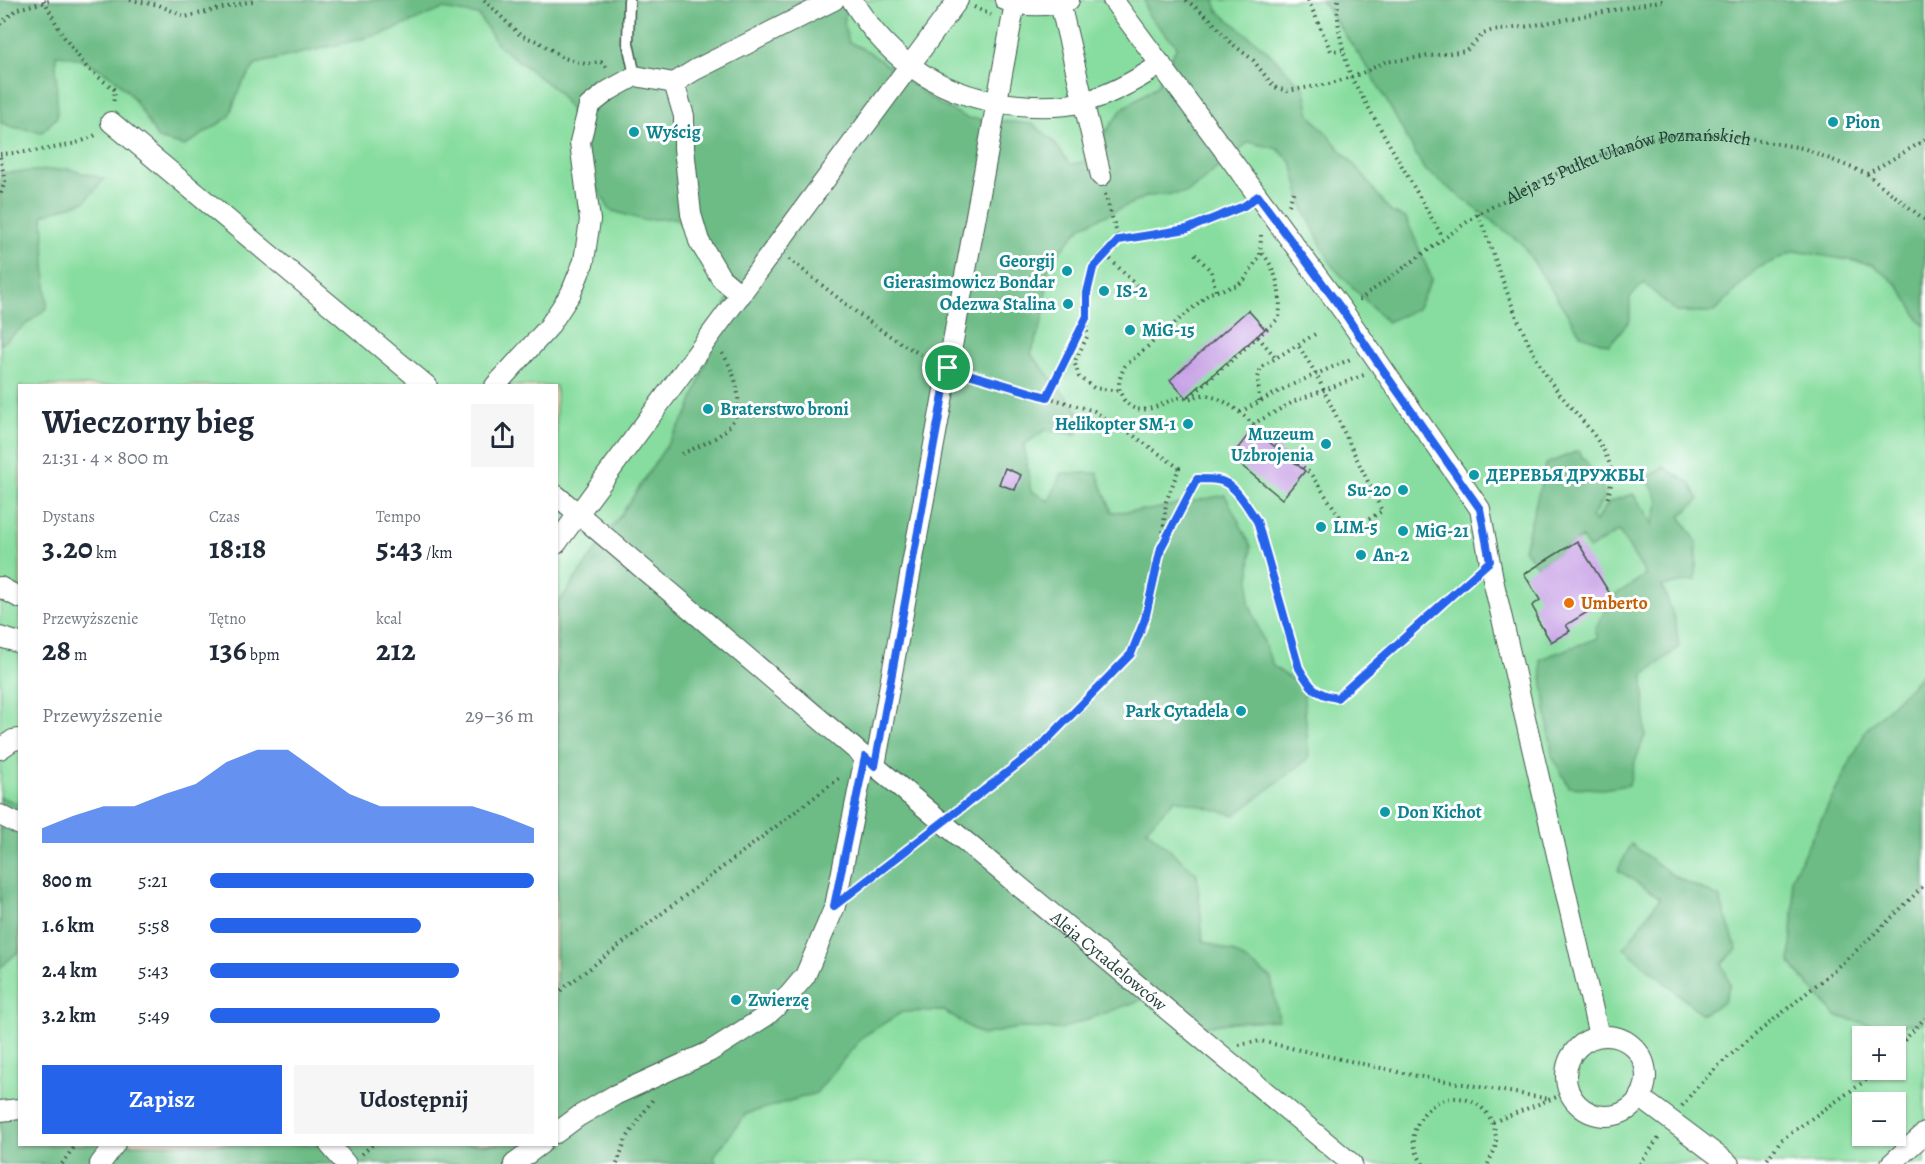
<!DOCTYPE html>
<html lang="pl">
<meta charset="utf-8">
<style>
:root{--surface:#fff;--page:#f6f6f7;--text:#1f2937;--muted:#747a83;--accent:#2563eb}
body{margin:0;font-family:Alegreya,serif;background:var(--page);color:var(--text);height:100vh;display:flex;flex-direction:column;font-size:22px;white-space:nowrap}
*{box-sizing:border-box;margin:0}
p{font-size:20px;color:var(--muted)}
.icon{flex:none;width:33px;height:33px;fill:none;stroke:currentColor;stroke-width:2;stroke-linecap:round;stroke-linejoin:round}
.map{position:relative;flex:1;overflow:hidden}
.sheet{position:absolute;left:18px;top:384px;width:540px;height:762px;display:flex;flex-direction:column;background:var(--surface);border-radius:0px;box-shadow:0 2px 4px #0004}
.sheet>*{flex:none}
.buttons{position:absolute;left:1852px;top:1026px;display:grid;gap:12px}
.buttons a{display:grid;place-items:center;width:54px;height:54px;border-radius:0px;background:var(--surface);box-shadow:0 2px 4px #0004;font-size:30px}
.pin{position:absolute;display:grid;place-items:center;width:51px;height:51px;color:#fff;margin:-26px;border:3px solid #fff;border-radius:50%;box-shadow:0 2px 6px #0007}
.round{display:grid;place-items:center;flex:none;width:63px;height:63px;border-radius:0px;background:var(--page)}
.head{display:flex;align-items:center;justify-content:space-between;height:102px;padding:0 24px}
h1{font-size:33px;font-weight:600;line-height:45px}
.figures{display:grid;grid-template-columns:repeat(3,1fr);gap:9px;height:102px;padding:6px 24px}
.figures div{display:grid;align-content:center}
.figures b{font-size:30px;font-weight:600}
.figures small{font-size:16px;font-weight:400}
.figures p{font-size:16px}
.chart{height:168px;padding:12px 24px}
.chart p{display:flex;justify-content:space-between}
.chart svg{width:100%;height:108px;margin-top:6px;fill:var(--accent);opacity:.7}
.action{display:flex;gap:12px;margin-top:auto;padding:12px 24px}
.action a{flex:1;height:69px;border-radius:0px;background:var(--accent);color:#fff;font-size:24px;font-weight:600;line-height:69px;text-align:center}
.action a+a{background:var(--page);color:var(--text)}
ul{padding:0 24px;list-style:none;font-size:20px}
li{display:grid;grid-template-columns:96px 72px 1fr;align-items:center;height:45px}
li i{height:15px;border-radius:8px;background:var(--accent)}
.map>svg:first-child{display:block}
.green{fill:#87dd9f;stroke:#538d6a;stroke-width:1.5;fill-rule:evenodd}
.forest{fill:#6dbc86;stroke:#467c5d;stroke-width:1.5}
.building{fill:#c7a2e6}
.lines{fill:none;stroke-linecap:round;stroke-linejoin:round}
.lane-casing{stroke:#3f564b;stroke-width:13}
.street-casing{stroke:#3f564b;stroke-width:22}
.path{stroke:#3f564b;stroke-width:4;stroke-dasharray:1.5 4.5;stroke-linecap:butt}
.lane{stroke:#fff;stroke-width:10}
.street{stroke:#fff;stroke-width:20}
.route-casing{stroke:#fff;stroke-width:12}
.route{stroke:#2563eb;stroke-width:8}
.culture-dot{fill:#0f9aa8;stroke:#fff;stroke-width:2}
.food-dot{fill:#e8710a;stroke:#fff;stroke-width:2}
.labels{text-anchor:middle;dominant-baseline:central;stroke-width:6;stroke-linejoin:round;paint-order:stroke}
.culture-label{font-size:18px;font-weight:bold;fill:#0d838f;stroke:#fff;text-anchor:start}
.street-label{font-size:18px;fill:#1f3d34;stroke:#fff}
.food-label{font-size:18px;font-weight:bold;fill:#c56008;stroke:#fff;text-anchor:start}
</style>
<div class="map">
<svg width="1925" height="1164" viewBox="0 0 1925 1164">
<rect width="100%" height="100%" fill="#fff"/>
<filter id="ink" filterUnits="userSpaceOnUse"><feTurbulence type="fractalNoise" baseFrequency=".0167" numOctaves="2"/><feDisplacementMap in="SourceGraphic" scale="12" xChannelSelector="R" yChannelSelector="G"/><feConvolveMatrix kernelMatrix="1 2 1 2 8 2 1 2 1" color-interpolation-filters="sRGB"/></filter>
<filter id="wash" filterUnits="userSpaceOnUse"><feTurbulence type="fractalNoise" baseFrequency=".008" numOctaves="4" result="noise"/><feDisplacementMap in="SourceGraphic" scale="24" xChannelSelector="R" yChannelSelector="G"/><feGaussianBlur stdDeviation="1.35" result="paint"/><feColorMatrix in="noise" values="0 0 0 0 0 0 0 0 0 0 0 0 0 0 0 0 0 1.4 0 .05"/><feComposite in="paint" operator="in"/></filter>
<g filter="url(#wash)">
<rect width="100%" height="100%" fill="#f5e3cb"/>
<path class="green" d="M0 0H1925V1164H0ZM20 386H556V1144H20ZM1863 1036H1896V1070H1863ZM1863 1102H1896V1136H1863Z"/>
<path class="forest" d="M0 0H846L844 26 849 42 869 52 939 104 967 118 1033 124 1053 141 1070 164 1084 162 1123 108 1157 86 1177 46 1147 14 1145 0H1215L1217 10 1266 50 1305 89 1310 115 1362 174 1391 212 1406 218 1432 279 1417 309 1387 322 1332 266 1304 210 1292 163 1278 149 1249 142 1187 193 1148 196 1082 226 1049 263 1043 319 1031 354 1086 421 1076 434 1045 430 1024 445 1031 491 1049 501 1062 473H1097L1112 512 1149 510 1225 495 1251 546 1249 603 1273 666 1303 688 1309 758 1235 815 1175 799 1146 829 1197 874 1203 941 1235 953 1271 978 1279 1020 1232 1022 1204 1027 1163 992 1061 1029 1018 1028 982 1035 944 1011 902 1012 862 1037 816 1093 746 1114 714 1156 716 1164H0V1115L19 1113 20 1144H556L557 605 629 503 689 411 729 295 722 269 675 218 643 220 610 210 589 173 570 109 557 91 499 46 478 15 443 9 382 34 256 64 241 85 229 117 185 146 158 139C150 125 142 111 133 98 117 76 83 55 56 55L57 117 42 132 12 127 0 122Z
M1321 0H1925V325L1921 322 1898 285 1872 264 1795 251 1756 269 1714 312H1676L1644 283 1630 297V320L1609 345 1581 335 1522 244 1424 169 1370 71Z
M69 169 104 179 85 201 43 215 47 308 0 345V173Z
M1578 451 1602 484 1604 498 1591 518 1595 522 1609 502 1633 494 1648 515 1652 526 1659 501 1647 478 1664 467 1691 484 1699 500 1680 516 1697 542 1696 580 1662 586 1675 620 1679 647 1644 675 1645 735 1635 762 1629 785 1602 789 1569 787 1552 756 1540 659 1598 638 1595 630 1612 597 1646 575 1619 531 1589 549 1582 538 1537 566 1524 549 1546 464Z
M1925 672V1023L1876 1026 1836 1016 1790 963 1794 902 1791 879 1867 729Z
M0 797 20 804 19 951 0 968Z
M1631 844 1674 876 1719 897 1737 949 1722 964 1730 984 1724 1002 1702 1014 1624 948 1660 898 1618 870Z"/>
<g id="blocks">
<path class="building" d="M1248 310 1265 329 1186 398 1170 380Z
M1253 429 1305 471 1282 499 1231 457Z
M1005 468 1021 475 1015 490 999 484Z
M1577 541 1612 597 1566 625 1570 631 1551 642 1537 619V615L1532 606 1540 600 1524 574Z"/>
</g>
</g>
<g filter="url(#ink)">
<use href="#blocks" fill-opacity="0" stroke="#3f564b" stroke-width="1.5"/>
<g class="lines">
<defs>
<path id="lane" d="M629 0 628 43 635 76"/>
<g id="street">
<path d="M852 0C890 63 946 99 1019 105 1040 107 1062 107 1083 102 1111 95 1137 80 1161 64"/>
<path d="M1005 0C1026 7 1048 7 1069 0"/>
<path d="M1113 0 1343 311 1480 509 1494 584 1599 1036"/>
<path d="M1060 3 1101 176"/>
<path d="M674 83 684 116V148L691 214 699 241 721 278 741 295"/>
<path d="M111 122 427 386"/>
<path d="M495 386 548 328 571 293 584 261 590 220 580 142 589 106 608 91 635 76 674 83 695 70 834 0"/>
<path id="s2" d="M556 495 875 766 1352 1164"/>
<path d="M556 544 958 0"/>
<path d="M0 587 20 598"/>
<path d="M0 637 20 643"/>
<path d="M0 749 13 740 20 739"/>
<path d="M875 766 1015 3"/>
<path d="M0 815 20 825"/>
<circle cx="1606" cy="1076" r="40"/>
<path d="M1641 1098 1729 1164"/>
<path d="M0 1111 20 1109"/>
<path d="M556 1133 579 1116 615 1095 709 1052 766 1016 789 995 805 976 835 906 865 757"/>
<path d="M329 1144 346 1164"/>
<path d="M100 1164 115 1144"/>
<path d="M514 1164 541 1144"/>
<path d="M1891 1164 1925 1133"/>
</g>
</defs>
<use href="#lane" class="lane-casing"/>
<use href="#street" class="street-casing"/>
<g class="path">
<path d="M44 0 61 33 87 68 115 90 113 105"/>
<path d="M130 0 159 5 185 17 256 0"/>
<path d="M484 0 520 35 539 42 564 58 586 64 601 62 609 69"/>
<path d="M1186 0 1209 18 1230 42 1253 60 1274 87 1287 91 1329 84 1360 74 1385 62 1466 51 1483 34 1491 31 1530 26 1666 0"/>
<path d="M1308 0 1331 51 1342 50"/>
<path d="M1338 0C1336 27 1343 51 1351 77L1443 238"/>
<path d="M974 7 991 15"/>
<path d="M0 24 17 9 53 0"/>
<path d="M0 154C22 153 82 147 98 133"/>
<path d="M0 157 5 181 0 196"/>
<path d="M1867 174 1925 140"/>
<path d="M1105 194 1119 240 1187 229 1241 207"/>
<path d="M1289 205 1294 190"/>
<path d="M1478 214C1500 269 1515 325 1546 375 1564 404 1596 429 1608 460 1614 474 1611 487 1607 500"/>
<path d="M1261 235 1260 255 1245 279 1238 285 1210 293 1125 366C1119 378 1116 387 1124 400 1138 419 1158 405 1174 399 1180 397 1186 399 1193 398 1197 396 1202 394 1206 395 1225 399 1239 411 1253 424L1295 401 1364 375"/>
<path d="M1119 240 1093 268 1087 293V337L1076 359 1075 364 1079 377 1094 388 1120 391"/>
<path d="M1195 254 1211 271 1216 291"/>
<path d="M1106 255 1141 290"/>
<path d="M789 259C834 294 880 335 932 360"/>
<path id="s1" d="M1359 300 1478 214 1543 180 1593 158 1649 139 1681 135H1723L1803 148 1867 174 1925 220"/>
<path d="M1258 337 1276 358"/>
<path d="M967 373 1094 411 1130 433 1179 468 1166 502 1162 544"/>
<path d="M1047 397 1087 317"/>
<path d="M1190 397 1279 318C1282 296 1277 268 1261 252"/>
<path d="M1259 401 1258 378 1261 367 1317 333"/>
<path d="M1240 412 1287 387 1353 358"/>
<path d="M1253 424 1310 473 1350 531 1382 511 1316 374 1298 345"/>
<path d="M682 454C698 446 720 439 731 424 746 404 735 371 722 353"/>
<path d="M959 811 1040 747 1131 654 1145 619 1161 548 1197 479C1204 479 1211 479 1217 479 1235 482 1248 507 1257 521L1299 668C1310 687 1315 694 1337 698L1472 577"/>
<path d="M859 888 929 834"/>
<path d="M556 994 841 777"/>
<path d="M1239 1045 1260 1041 1417 1076 1550 1099"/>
<path d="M1896 1049 1925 1018"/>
<path d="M1682 1106C1712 1065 1755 1036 1793 1004 1839 967 1884 927 1925 884"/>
<path d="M1493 1122 1569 1092"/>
<path d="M362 1154 373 1144"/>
<path d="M62 1164 76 1144"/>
<path d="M617 1164 626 1139 653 1099"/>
<path d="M1423 1164C1415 1152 1410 1138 1417 1125 1437 1081 1496 1094 1496 1142 1496 1149 1491 1157 1488 1164"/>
<path d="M1640 1164 1660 1136"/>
<path d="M1764 1164 1781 1140 1872 1076 1878 1070"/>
</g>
<use href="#lane" class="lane"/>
<use href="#street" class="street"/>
</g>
</g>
<g class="lines" filter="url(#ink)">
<defs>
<path id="route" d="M1258 196 1343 311 1382 369 1480 509 1490 561 1337 698C1315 694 1310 687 1299 668L1257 521C1247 507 1235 482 1217 480 1211 479 1204 479 1197 479L1161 548 1145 619 1131 654 1040 747 834 906 865 757 875 766 948 368 1047 397 1087 316V293L1093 268 1119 240 1187 229 1244 206Z"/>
</defs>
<use href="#route" class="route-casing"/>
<use href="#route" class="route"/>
</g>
<g class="culture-dot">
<circle cx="1833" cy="122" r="6"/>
<circle cx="634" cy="132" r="6"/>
<circle cx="1067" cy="271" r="6"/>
<circle cx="1104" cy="291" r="6"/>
<circle cx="1068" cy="304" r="6"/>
<circle cx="1130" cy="330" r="6"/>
<circle cx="708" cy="409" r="6"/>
<circle cx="1188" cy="424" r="6"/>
<circle cx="1326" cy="444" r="6"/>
<circle cx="1474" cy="475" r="6"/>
<circle cx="1403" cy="490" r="6"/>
<circle cx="1321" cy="527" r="6"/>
<circle cx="1403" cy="531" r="6"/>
<circle cx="1361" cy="555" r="6"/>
<circle cx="1241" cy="711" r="6"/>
<circle cx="1385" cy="812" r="6"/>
<circle cx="736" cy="1000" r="6"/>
</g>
<circle class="food-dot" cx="1569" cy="603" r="6"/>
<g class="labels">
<g class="culture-label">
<text x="1845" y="122">Pion</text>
<text x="646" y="132">Wyścig</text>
<text x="1055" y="261" text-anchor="end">Georgij<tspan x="1055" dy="21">Gierasimowicz Bondar</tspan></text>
<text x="1116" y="291">IS-2</text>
<text x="1056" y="304" text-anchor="end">Odezwa Stalina</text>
<text x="1142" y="330">MiG-15</text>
<text x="720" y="409">Braterstwo broni</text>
<text x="1176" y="424" text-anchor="end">Helikopter SM-1</text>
<text x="1314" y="434" text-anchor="end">Muzeum<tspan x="1314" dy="21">Uzbrojenia</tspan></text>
<text x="1486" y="475">ДЕРЕВЬЯ ДРУЖБЫ</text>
<text x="1391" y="490" text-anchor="end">Su-20</text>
<text x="1333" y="527">LIM-5</text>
<text x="1415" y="531">MiG-21</text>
<text x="1373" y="555">An-2</text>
<text x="1229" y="711" text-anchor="end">Park Cytadela</text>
<text x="1397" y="812">Don Kichot</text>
<text x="748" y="1000">Zwierzę</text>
</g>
<g class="street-label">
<text stroke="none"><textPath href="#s1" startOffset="308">Aleja 15 Pułku Ułanów Poznańskich</textPath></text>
<text stroke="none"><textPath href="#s2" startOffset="723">Aleja Cytadelowców</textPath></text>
</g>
<g class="food-label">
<text x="1581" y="603">Umberto</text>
</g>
</g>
</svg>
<div class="buttons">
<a>+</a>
<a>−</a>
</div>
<div class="pin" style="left:948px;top:368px;background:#1e9e55"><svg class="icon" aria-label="arrive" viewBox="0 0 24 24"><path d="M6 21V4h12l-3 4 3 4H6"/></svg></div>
<section class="sheet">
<div class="head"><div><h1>Wieczorny bieg</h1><p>21:31 · 4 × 800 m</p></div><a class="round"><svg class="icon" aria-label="share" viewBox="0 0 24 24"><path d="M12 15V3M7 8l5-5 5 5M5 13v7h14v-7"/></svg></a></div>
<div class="figures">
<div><p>Dystans</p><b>3.20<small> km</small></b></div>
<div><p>Czas</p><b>18:18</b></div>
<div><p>Tempo</p><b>5:43<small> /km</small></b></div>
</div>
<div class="figures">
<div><p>Przewyższenie</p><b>28<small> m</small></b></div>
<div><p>Tętno</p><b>136<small> bpm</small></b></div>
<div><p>kcal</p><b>212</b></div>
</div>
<div class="chart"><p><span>Przewyższenie</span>29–36 m</p>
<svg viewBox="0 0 160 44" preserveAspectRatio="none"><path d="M0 44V38L10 33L20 29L30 29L40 24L50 20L60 11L70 6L80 6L90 15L100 24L110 29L120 29L130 29L140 29L150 33L160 38V44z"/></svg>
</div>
<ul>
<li><b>800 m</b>5:21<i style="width:100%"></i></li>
<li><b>1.6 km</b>5:58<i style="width:65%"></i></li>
<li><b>2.4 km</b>5:43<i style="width:77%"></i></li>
<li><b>3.2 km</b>5:49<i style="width:71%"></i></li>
</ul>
<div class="action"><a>Zapisz</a><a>Udostępnij</a></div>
</section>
</div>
